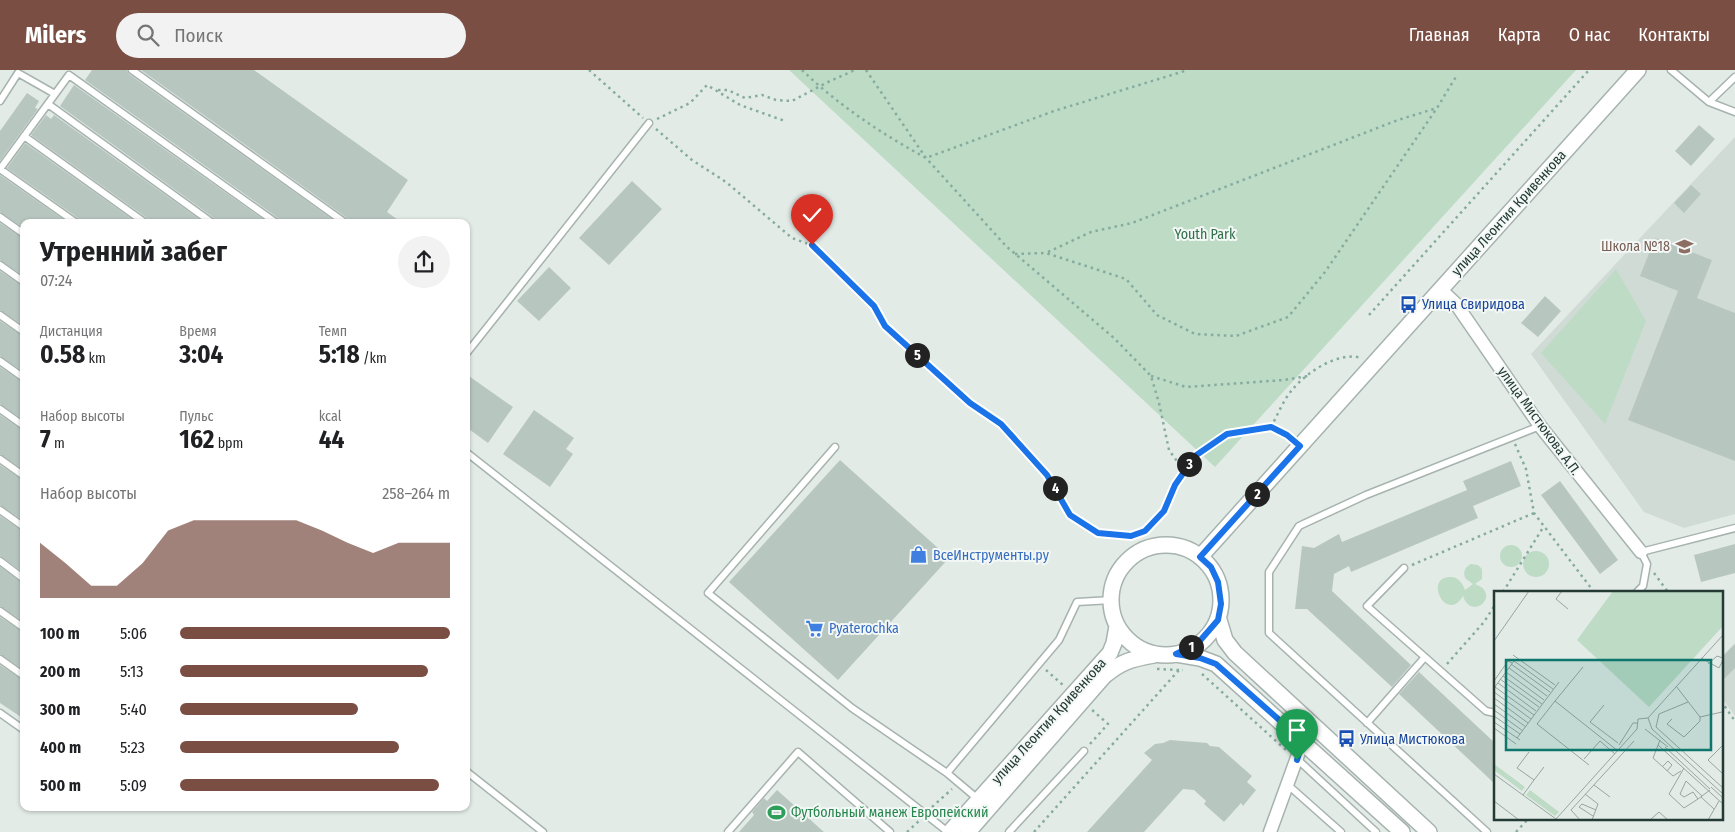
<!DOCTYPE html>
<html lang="ru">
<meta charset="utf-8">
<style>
:root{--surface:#fff;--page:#f2f2f2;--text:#202124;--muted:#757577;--accent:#7a4e42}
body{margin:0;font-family:"Fira Sans Condensed",sans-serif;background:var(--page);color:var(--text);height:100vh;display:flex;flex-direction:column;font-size:19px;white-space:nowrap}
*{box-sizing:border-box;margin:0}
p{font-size:16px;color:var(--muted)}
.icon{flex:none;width:28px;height:28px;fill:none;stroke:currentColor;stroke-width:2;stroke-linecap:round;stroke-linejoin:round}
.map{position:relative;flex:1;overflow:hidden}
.side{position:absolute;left:20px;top:149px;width:450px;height:592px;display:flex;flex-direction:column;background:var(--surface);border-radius:10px;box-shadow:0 1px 4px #0004}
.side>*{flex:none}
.pin{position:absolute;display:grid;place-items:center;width:42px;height:42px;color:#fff;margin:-51px -21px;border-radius:50% 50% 50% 0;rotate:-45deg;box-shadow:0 0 5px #0007}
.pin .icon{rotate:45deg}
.km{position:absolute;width:25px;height:25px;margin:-12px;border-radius:50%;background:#222;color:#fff;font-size:14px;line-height:25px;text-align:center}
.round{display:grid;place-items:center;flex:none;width:52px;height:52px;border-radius:26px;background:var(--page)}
.summary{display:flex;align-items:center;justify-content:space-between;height:85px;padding:0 20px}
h1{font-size:28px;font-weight:700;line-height:38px}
.stats{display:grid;grid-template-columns:repeat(3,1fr);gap:8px;height:85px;padding:5px 20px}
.stats div{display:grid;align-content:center}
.stats b{font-size:25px;font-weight:700}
.stats small{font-size:14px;font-weight:400}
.stats p{font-size:14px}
.chart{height:140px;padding:10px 20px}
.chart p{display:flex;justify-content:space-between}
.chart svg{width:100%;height:90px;margin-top:5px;fill:var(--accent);opacity:.7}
ul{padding:0 20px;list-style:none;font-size:16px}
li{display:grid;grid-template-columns:80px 60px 1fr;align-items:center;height:38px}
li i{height:12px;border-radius:6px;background:var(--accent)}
header{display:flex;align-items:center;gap:30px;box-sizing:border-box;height:70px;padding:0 25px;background:var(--accent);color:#fff}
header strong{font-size:24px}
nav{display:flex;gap:28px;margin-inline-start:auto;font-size:18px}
.search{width:350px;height:45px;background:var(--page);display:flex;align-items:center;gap:12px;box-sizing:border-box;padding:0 18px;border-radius:28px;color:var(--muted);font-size:19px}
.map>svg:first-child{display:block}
.built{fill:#d1dbd6}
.green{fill:#bddbc5}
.building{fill:#b8c6c0}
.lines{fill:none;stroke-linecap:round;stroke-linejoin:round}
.service-casing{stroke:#a6b3ae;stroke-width:9}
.minor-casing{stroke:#a6b3ae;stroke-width:15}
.tertiary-casing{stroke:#a6b3ae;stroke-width:18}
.path{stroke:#86aca0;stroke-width:2.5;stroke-dasharray:2.5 4;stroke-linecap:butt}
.service{stroke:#fff;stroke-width:6}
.minor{stroke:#fff;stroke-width:12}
.tertiary{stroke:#fff;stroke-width:15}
.route-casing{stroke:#fff;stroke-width:10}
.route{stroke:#1a73e8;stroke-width:6}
.labels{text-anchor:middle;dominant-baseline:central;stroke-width:4;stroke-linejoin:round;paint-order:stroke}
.street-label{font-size:14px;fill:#243b35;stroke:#f3f8f6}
.park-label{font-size:14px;fill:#316f49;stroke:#f3f8f6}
.education-label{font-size:14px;fill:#785e54;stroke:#f3f8f6;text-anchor:end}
.transit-label{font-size:14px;fill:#164399;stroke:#f3f8f6;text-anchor:start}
.shop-label{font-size:14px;fill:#366cbe;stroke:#f3f8f6;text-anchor:start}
.leisure-label{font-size:14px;fill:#27864d;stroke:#f3f8f6;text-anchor:start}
.inset-road{fill:none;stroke:#97a5a0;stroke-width:1}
.view{fill:#0f766e;fill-opacity:0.15;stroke:#0f766e;stroke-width:2.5}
.inset-edge{fill:none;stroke:#243b35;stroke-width:2.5}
</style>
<header>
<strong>Milers</strong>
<div class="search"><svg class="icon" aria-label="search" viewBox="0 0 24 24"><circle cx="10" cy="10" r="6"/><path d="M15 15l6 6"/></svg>Поиск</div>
<nav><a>Главная</a><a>Карта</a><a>О нас</a><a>Контакты</a></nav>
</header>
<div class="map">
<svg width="1735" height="762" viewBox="0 0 1735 762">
<rect width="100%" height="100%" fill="#e3ebe7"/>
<path class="built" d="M1735 67V444L1684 458 1644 442 1531 284Z
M1735 573V646L1721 627V587Z"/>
<path class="green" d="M789 0H1576L1215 397Z
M1616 199 1646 251 1605 354 1541 283Z
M1500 486a11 11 0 1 1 22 0a11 11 0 1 1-22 0Z
M1523 494a13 13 0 1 1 26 0a13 13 0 1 1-26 0Z
M1471 494 1478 495 1482 499V509L1475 514C1503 524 1471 552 1463 526 1446 555 1422 505 1452 507 1459 508 1463 514 1465 520L1473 514 1466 509C1462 503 1465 497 1471 494Z"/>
<path class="building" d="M92 0H127L129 4 336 152H280L278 148 85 10Z
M141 0H254L408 110 387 142 401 152H349L347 148Z
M74 15 267 152H216L214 148 60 36Z
M27 23 39 31 35 38 38 39 0 91V61Z
M46 45 51 49 54 45 203 152H149L147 148 31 65Z
M1699 55 1715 69 1691 96 1675 81Z
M25 73 136 152H80L78 148 7 98Z
M0 105 67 152H24V158L0 142Z
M632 111 662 139 609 195 579 168Z
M1691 115 1701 124 1684 143 1674 133Z
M0 153 24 169V206L0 190Z
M1655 168 1712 190 1697 228 1735 243V391L1628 350 1678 221 1640 206Z
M549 197 571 218 539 251 517 231Z
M0 201 24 217V256L0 240Z
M1545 226 1561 241 1538 267 1521 253Z
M0 251 24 267V302L0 286Z
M0 297 24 313V350L0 334Z
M466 304 513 337 488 373 466 357Z
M534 340 574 368 566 379 573 384 550 417 503 384Z
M0 345 24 361V400L0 384Z
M840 390 949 488 838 610 729 512Z
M1511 391 1521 416 1473 436 1478 448 1351 502 1349 496 1334 504 1332 521 1411 595 1392 617 1307 539H1295L1302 476 1314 478 1339 464 1342 472 1467 420 1463 411Z
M0 395 24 411V451L0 435Z
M1560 411 1618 490 1600 504 1541 425Z
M0 446 24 462V503L0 486Z
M1735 474V503L1701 512 1694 485Z
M0 497 24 514V552L0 536Z
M0 547 24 563V600L0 584Z
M1735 574V598L1721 612V588Z
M0 595 24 611V649L0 633Z
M1419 602 1495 673V714L1399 624Z
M1170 670 1207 673 1210 676 1219 677 1252 706 1247 712 1256 720 1243 736 1241 733 1224 752 1204 734 1206 731 1194 720 1183 719 1144 762H1087L1152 690 1144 683 1155 674 1163 673Z
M777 720 824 762H739L754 745 752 742 764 728 767 731Z"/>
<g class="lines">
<defs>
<path id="service" d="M132 0 344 152
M1671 0 1709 32 1735 42
M0 31 18 3 55 24
M1709 32 1735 7
M48 34 211 152
M24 66 144 152
M0 99 69 5 275 152
M0 99 75 152
M0 147 24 164
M0 195 24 212
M0 245 24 262
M466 284 649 53
M0 291 24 308
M0 339 24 356
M835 377 708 523 852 638 947 703
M466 382 948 762
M0 389 24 406
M0 440 24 457
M0 491 24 509
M1404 498 1367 536 1486 641 1495 643
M1637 522 1643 516 1647 494 1641 482 1735 458
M0 541 24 558
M0 589 24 606
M0 643 24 660
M1367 653 1425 587
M1297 689 1376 762
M466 701 543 762
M1288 715 1341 762
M979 730 947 703 1059 570 1077 532 1112 530
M728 762 798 682 890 762
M1009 762 1084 681
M1487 762 1269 563V502L1299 456 1366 425 1540 356"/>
<path id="minor" d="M1440 219 1456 234 1540 356 1641 482
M1270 762 1303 671"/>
<path id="tertiary" d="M1111 530a55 55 0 1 1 110 0a55 55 0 1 1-110 0Z
M1200 487 1638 0
M1219 550 1225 570 1235 583 1429 762
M1176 584 1200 588 1216 594 1402 762
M950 762 1110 583 1114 573 1117 556
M968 762 1104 606C1122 591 1132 589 1154 585"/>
</defs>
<use href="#service" class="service-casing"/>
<use href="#minor" class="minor-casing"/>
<use href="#tertiary" class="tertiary-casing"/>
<path class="path" d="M589 0 643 48
M802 0C838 35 882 64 926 88L1054 41 1188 0
M866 0 926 88 1006 176 1114 268 1151 306 1159 333 1169 380 1184 401
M718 20H728L745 28 762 25 776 30 792 31 828 12 855 0
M657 49 690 33 707 15 740 35 785 51
M656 59 692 90 726 112 792 168 811 175 874 237 885 255 970 333 1001 354 1047 405 1070 445 1098 463 1131 467 1145 461 1164 441 1175 415 1195 386 1227 364 1271 357 1290 367
M1048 182 1091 162 1132 153 1398 50 1437 38
M1015 184 1046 183 1126 209 1157 245 1195 264 1236 266 1288 247 1325 202 1437 38 1457 5
M1369 245 1589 0
M1151 306 1186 317 1284 310 1308 306
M1271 357C1277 346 1284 329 1292 320 1307 302 1338 281 1362 288
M1515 374 1526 399 1534 443 1594 522
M1412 495 1534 443
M1654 503 1668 522
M1503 522 1544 456
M1447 594 1484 552 1495 535
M1157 599 1179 600
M1046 600 1064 616
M1202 604 1287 681
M1721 631 1735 651
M1090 674 1108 654 1091 639
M932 737 952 719
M907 762 920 750
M1034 762 1179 600H1183
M1516 762 1529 748"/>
<use href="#service" class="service"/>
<use href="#minor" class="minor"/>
<use href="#tertiary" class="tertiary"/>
</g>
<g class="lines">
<defs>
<path id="route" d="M812 175 874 236 885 256 970 333 1001 354 1047 405 1070 445 1098 463 1131 466 1145 461 1164 441 1175 415 1195 386 1227 364 1271 357 1287 365 1300 376 1200 487 1211 497 1218 512 1221 534 1218 550 1198 573 1176 584 1200 588 1216 594 1303 671 1297 690"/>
</defs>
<use href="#route" class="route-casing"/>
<use href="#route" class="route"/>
</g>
<defs>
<symbol id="school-bare" viewBox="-9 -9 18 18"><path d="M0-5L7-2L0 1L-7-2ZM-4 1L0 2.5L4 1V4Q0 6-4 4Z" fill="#8d6e63" stroke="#f3f8f6" stroke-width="2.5" paint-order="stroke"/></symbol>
<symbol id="bus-bare" viewBox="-9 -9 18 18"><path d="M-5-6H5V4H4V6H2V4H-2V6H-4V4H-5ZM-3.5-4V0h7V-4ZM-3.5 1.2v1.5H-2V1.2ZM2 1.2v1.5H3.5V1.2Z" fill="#1a4fb4" stroke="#f3f8f6" stroke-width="2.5" paint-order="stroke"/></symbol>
<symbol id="shop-bare" viewBox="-9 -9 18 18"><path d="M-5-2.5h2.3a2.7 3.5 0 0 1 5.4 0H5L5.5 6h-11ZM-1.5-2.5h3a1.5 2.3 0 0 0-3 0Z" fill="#3f7fe0" stroke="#f3f8f6" stroke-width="2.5" paint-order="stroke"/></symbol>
<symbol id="supermarket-bare" viewBox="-9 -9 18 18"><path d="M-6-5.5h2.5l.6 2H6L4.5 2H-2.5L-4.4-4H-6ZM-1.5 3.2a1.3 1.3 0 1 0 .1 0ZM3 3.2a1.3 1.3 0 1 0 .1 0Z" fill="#3f7fe0" stroke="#f3f8f6" stroke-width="2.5" paint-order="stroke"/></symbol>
<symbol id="stadium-bare" viewBox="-9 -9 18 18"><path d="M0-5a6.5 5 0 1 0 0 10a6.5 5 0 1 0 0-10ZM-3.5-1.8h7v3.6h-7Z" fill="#2e9e5b" stroke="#f3f8f6" stroke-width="2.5" paint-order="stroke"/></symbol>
</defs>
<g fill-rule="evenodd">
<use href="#school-bare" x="1672" y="164" width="25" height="25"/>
<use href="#bus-bare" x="1396" y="222" width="25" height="25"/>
<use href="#shop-bare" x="906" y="472" width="25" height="25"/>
<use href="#supermarket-bare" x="802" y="546" width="25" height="25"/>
<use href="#bus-bare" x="1334" y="656" width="25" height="25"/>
<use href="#stadium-bare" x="764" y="730" width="25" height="25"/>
</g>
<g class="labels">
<g class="street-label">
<text transform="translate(1509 143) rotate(-48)">улица Леонтия Кривенкова</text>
<text transform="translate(1539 351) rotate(54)">улица Мистюкова А.П.</text>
<text transform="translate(1049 651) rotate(-48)">улица Леонтия Кривенкова</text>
</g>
<g class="park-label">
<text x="1205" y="164">Youth Park</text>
</g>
<g class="education-label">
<text x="1670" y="176">Школа №18</text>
</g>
<g class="transit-label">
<text x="1422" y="234">Улица Свиридова</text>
<text x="1360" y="669">Улица Мистюкова</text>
</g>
<g class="shop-label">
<text x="933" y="485">ВсеИнструменты.ру</text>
<text x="829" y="558">Pyaterochka</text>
</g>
<g class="leisure-label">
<text x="791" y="742">Футбольный манеж Европейский</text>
</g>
</g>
<g transform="translate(1494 521)">
<rect width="229" height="229" fill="#e3ebe7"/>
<path d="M119 0H229V35L155 116 83 49ZM0 173 31 196 28 200 0 179ZM36 199 65 221 61 225 32 204Z" fill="#bddbc5"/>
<path class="inset-road" d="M68 0 62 8 74 18M0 50 35 0M19 64 61 94M207 67 225 77 229 69M17 73 56 101M214 73 223 65 229 67M89 76 61 110 124 160M15 77 53 105M12 81 50 109M9 85 48 113M6 88 45 116M0 90 14 70 18 72M4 92 42 120M182 95 206 126M1 96 40 124M0 97 20 70 59 98M0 101 37 128M0 107 34 132M61 110 43 133 95 174M194 111 165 123 162 136 229 197M0 113 32 136M110 114 96 131 124 152M0 119 29 140M0 125 26 143M206 126 228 121M154 127 229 44M154 127 158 138 229 203M178 128 173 133 190 146 206 130V126M0 131 26 149M0 137 22 153M151 138 174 156M23 147 65 91M166 149 159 167 179 185 187 180M125 154 139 132H143M164 154 229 213M229 154 214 169 229 183M171 156 216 198M90 168 106 150 121 163M168 176 174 170 178 174 173 180M190 177 175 203 190 217 204 208M0 183 62 228M40 189 50 176M100 194 116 206M217 196 229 207M91 203 104 213 98 229M29 204 40 189 23 177 35 161M208 205 192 190 186 203 190 206 199 201 204 208 216 199M207 206 220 218M0 210 25 229M99 225 85 216 88 213 102 219M62 228 143 138 144 128 154 127M86 229 77 219 140 150M156 229 165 221 174 229M214 229 225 210"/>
<path class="view" d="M12 69H217V159H12Z"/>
<rect width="229" height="229" class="inset-edge"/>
</g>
</svg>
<div class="pin" style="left:1297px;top:690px;background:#1e9e55"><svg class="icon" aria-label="arrive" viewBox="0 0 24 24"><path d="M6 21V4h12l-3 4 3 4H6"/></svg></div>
<div class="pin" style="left:812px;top:175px;background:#d93025"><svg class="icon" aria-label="check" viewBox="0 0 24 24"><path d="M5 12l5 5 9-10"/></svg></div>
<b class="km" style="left:1191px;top:577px">1</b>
<b class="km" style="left:1257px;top:424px">2</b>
<b class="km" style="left:1189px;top:394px">3</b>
<b class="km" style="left:1055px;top:418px">4</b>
<b class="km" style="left:917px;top:285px">5</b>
<section class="side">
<div class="summary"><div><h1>Утренний забег</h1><p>07:24</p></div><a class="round"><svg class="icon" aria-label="share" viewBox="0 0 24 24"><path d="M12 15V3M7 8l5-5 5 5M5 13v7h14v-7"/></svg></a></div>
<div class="stats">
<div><p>Дистанция</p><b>0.58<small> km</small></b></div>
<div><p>Время</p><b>3:04</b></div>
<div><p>Темп</p><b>5:18<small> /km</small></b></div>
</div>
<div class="stats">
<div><p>Набор высоты</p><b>7<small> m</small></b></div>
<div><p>Пульс</p><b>162<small> bpm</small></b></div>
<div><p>kcal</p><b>44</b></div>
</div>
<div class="chart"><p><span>Набор высоты</span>258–264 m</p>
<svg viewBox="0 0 160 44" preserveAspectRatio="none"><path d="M0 44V17L10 27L20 38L30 38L40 27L50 11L60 6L70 6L80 6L90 6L100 6L110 11L120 17L130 22L140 17L150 17L160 17V44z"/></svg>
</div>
<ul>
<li><b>100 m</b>5:06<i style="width:100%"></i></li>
<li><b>200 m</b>5:13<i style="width:92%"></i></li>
<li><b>300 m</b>5:40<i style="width:66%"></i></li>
<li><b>400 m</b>5:23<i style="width:81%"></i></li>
<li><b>500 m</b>5:09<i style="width:96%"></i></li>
</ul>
</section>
</div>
